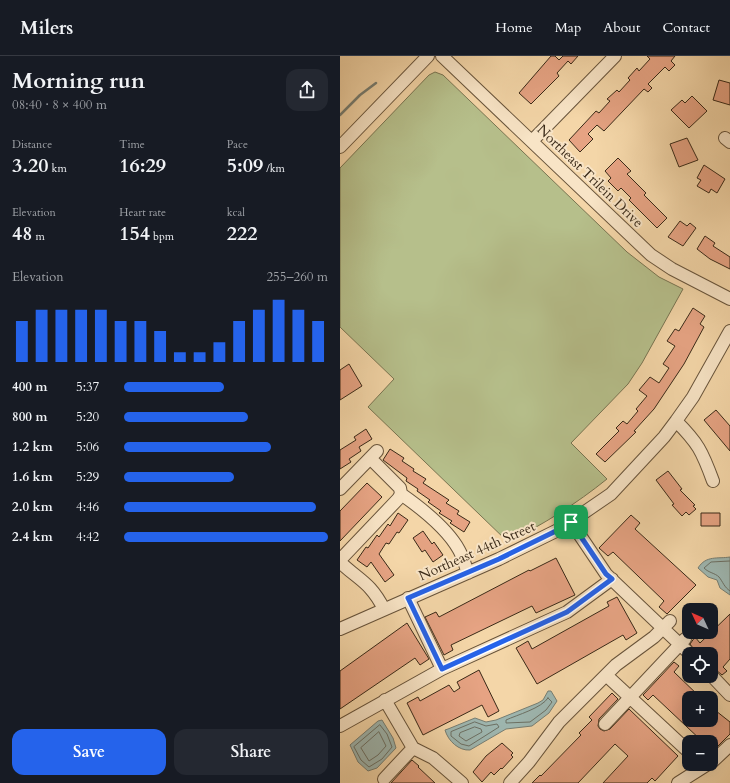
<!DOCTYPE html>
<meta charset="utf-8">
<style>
:root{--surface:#171b24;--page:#242831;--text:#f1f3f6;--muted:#9ea1a6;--line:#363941;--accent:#2563eb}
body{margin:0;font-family:Cardo,serif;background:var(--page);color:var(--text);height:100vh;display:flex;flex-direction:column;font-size:15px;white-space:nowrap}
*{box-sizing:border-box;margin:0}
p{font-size:13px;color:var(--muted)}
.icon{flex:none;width:22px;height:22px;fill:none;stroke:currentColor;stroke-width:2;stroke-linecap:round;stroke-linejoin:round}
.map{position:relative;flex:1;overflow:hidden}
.side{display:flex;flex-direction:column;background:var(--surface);width:340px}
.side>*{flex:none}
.needle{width:26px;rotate:314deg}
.fabs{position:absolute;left:342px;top:547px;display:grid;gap:8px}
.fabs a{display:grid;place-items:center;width:36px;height:36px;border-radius:8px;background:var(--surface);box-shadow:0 4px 16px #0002;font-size:20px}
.pin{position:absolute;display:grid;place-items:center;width:34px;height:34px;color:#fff;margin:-17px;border-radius:8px;box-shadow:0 2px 6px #0006}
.round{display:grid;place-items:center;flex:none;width:42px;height:42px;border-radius:12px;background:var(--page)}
.head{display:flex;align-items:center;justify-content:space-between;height:68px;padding:0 12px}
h1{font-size:22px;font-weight:600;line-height:30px}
.stats{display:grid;grid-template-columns:repeat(3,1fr);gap:6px;height:68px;padding:4px 12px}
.stats div{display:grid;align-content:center}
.stats b{font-size:20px;font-weight:600}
.stats small{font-size:11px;font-weight:400}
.stats p{font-size:11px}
.chart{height:112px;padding:8px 12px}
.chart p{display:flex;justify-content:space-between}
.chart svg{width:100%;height:72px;margin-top:4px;stroke:var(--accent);stroke-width:6}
.primary-button{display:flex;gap:8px;margin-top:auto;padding:8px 12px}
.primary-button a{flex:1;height:46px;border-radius:12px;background:var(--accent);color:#fff;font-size:16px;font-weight:600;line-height:46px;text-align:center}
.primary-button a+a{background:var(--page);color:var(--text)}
ul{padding:0 12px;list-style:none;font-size:13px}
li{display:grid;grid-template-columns:64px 48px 1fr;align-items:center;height:30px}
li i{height:10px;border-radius:5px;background:var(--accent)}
header{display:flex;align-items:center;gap:24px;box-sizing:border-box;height:56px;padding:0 20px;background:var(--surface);border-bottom:1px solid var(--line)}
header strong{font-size:19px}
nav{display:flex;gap:22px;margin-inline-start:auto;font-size:14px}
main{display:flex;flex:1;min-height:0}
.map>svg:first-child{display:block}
.green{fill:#b6bf8b;stroke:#787451}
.water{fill:#9eb7b1;stroke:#767e73}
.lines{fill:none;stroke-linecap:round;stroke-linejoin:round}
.shore{stroke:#6c7064;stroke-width:1}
.stream{stroke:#767e73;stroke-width:2.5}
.building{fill:#e6a383;stroke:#392917}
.minor-casing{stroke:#68543b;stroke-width:14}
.minor{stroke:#f8e4c6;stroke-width:12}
.route-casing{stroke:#fff;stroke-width:8}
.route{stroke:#2563eb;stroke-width:5}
.labels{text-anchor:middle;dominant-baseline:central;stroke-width:4;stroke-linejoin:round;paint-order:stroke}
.street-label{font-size:14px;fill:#392917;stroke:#f8e4c6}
</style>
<header>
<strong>Milers</strong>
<nav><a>Home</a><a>Map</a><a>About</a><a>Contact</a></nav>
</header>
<main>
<section class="side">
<div class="head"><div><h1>Morning run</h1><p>08:40 · 8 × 400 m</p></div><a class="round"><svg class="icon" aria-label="share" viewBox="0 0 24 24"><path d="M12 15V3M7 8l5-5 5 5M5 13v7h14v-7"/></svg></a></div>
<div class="stats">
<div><p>Distance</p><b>3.20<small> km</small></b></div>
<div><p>Time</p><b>16:29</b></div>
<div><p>Pace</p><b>5:09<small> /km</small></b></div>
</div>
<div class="stats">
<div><p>Elevation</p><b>48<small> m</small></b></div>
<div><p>Heart rate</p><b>154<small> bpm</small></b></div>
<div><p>kcal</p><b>222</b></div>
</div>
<div class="chart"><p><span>Elevation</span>255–260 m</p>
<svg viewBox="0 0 160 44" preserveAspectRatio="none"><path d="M5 44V19M15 44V12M25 44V12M35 44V12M45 44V12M55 44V19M65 44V19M75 44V25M85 44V38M95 44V38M105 44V32M115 44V19M125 44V12M135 44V6M145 44V12M155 44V19"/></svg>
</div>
<ul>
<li><b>400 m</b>5:37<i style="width:49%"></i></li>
<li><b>800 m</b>5:20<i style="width:61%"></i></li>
<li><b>1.2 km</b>5:06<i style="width:72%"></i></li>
<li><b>1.6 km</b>5:29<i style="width:54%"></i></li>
<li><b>2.0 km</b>4:46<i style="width:94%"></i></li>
<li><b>2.4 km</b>4:42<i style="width:100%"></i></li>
</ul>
<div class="primary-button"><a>Save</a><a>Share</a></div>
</section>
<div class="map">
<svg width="390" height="727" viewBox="0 0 390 727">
<rect width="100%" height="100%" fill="#f4d6a8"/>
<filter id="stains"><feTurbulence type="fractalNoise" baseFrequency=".005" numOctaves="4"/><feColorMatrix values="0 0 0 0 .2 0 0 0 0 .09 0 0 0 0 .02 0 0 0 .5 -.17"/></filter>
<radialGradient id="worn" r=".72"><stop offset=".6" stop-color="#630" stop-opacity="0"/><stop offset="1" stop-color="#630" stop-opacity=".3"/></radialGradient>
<path class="green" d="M95 16 103 19 287 196 319 221 343 233 302 307 288 328 231 387 267 423C236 448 204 468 168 486L28 351 54 323 0 271V112L89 19Z"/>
<path class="water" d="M390 501V539L380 532 377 524 368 521 358 512C366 499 378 503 390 501Z
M208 635H211L217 645 209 657 192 670 166 673 130 694C119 695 108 685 105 674L108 673 135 662 146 666 156 664 198 647 203 644Z
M42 664 53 682 56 692 37 712 28 715 18 706 10 689 38 665Z"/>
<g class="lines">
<path class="shore" d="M390 505 371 506 364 512C369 517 375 517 379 521 383 526 384 531 390 535
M208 642 212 646 206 654 190 666 166 667V664C177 659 202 652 208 642Z
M135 666 146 670 157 668 159 671 129 690 121 688 111 680V676Z
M40 669 47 678 52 691 42 703 29 711 21 704 14 691Z
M135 671 141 673 142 676 126 685 119 680 120 677Z
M39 676 46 690 38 699 29 705 21 692Z"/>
<path class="stream" d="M0 59 20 39 36 27"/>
</g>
<path class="building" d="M211 0H215L219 4 223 0H238L231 8 228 5 217 17 219 20 191 48 179 37Z
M307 0H335L331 5 335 9 329 15 325 11 308 28 312 32 308 36 304 33 264 75 257 69 248 78 253 83 240 96 229 84 256 55 259 57 270 45 267 43 277 34 279 36 290 24 288 22 297 12 299 15 310 3Z
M379 24 390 27V49L373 44Z
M352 40 367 55 349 72 331 54 342 44 345 47Z
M347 82 358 104 339 111 330 88Z
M278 102 291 115 287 118 306 137 304 139 327 162 317 172 289 144 291 142 281 132 278 135 268 125 271 122 265 115Z
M364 109 385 123 377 137 371 133 369 137 357 130 361 124 357 122Z
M340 165 347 170 350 167 356 172 343 190 328 181Z
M365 180 375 187 373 190 390 201V213L370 203 357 193Z
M353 252 365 260 360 268 364 271 344 308 314 353 294 375 296 376 265 406 256 398 279 375 276 372 283 365 287 368 298 355 296 353 307 340 299 334 310 321 319 327 329 312 323 308 335 290 327 285 335 273 339 275Z
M9 308 22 330 0 344V314Z
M376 354 390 370V395L364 364Z
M26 373 32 383 19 391 21 395 9 403 11 406 0 413V394L16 384 14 381Z
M50 393 64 402 62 405 74 413 73 415 86 423 83 427 109 444 106 447 119 455 117 458 130 466 124 476 110 467 112 465 99 457 101 455 88 446 90 444 77 435 78 433 66 425 67 422 43 404Z
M328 415 342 433 340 434 355 449 353 450 356 453 349 459 346 456 342 460 332 449 334 448 316 424Z
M27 427 42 441 0 485V455Z
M58 457 68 464 59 477 57 476 49 488 46 487 39 498 54 519 45 526 31 506 27 511 17 504 26 491 28 492 37 479 39 481 48 468 50 470Z
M361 457H380V470H361Z
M291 459 300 467 295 473 356 529 327 558 319 551 324 545 273 496 268 500 259 492Z
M83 475 92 488 94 486 103 499 93 506 85 494 82 496 73 482Z
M216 502 235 539 196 557 192 550 111 589 113 594 104 599 85 561 96 556 99 561 189 514 190 515Z
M277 541 297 577 286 584 283 579 197 628 176 592 188 585 192 593 269 550 267 546Z
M390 558V603L383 611 387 615 382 619 376 614 371 612V598H357L350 588 355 581 360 587Z
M67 567 89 603 80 609 75 602 0 653V615Z
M334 606 339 610 334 616 361 642H349V664H371V651L390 666V678L371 697V686H363L313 639 308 644 303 639Z
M139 614 159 655 148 661 142 649 83 679 67 647 78 641 80 645 109 629 114 636 120 632 117 626Z
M272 637 278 643 259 663 258 670 260 673 264 675 270 673 289 653 338 700 315 725 312 722 307 727H263L288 700 275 688 238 727H192L200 719 201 720 241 679 239 677 252 664 249 661Z
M162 687 173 697 171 699 173 701 162 713 161 712 154 719 151 716 142 726 133 716 146 700Z
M72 704 79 710 78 711 95 727H51Z"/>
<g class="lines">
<defs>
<path id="minor" d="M102 0 311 199 332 213 390 243
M385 82 390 86
M192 85 275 0
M0 91 88 0
M336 365C358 387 362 395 373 425
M30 402 60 432 61 438C81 452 107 472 119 494 123 501 125 509 128 517
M0 433 37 395
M231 466 266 518 350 598
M0 504 58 443 61 438
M0 506C20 525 30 526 44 553
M68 542 102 613
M0 573 159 503 220 473 271 438 324 381 336 365 353 341 390 275
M266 619 349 696
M371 619 390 639
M45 644 73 692 93 702 122 727
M265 668 345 583
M0 670 102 613 227 556 272 523
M371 707 390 689
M44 723 73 692
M170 727 189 706 219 666 276 609 314 581 330 565
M338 727 368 708"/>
</defs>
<use href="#minor" class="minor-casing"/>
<use href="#minor" class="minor"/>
</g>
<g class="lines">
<defs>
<path id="route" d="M231 466 266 518 272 523 227 556 102 613 68 542 159 503 220 473Z"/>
</defs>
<use href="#route" class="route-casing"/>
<use href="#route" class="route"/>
</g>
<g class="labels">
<g class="street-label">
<text transform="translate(250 120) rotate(44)">Northeast Trilein Drive</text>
<text transform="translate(137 495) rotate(-24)">Northeast 44th Street</text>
</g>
</g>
<rect width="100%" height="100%" filter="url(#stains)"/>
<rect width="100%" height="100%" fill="url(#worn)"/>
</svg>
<div class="fabs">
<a><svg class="needle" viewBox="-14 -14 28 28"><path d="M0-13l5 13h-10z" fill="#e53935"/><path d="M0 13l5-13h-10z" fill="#9ea1a6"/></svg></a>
<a><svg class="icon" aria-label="locate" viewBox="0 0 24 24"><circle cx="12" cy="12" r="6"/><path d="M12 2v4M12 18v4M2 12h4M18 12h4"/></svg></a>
<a>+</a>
<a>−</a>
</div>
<div class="pin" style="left:231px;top:466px;background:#1e9e55"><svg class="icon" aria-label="arrive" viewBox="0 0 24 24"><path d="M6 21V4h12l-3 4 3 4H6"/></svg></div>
</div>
</main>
